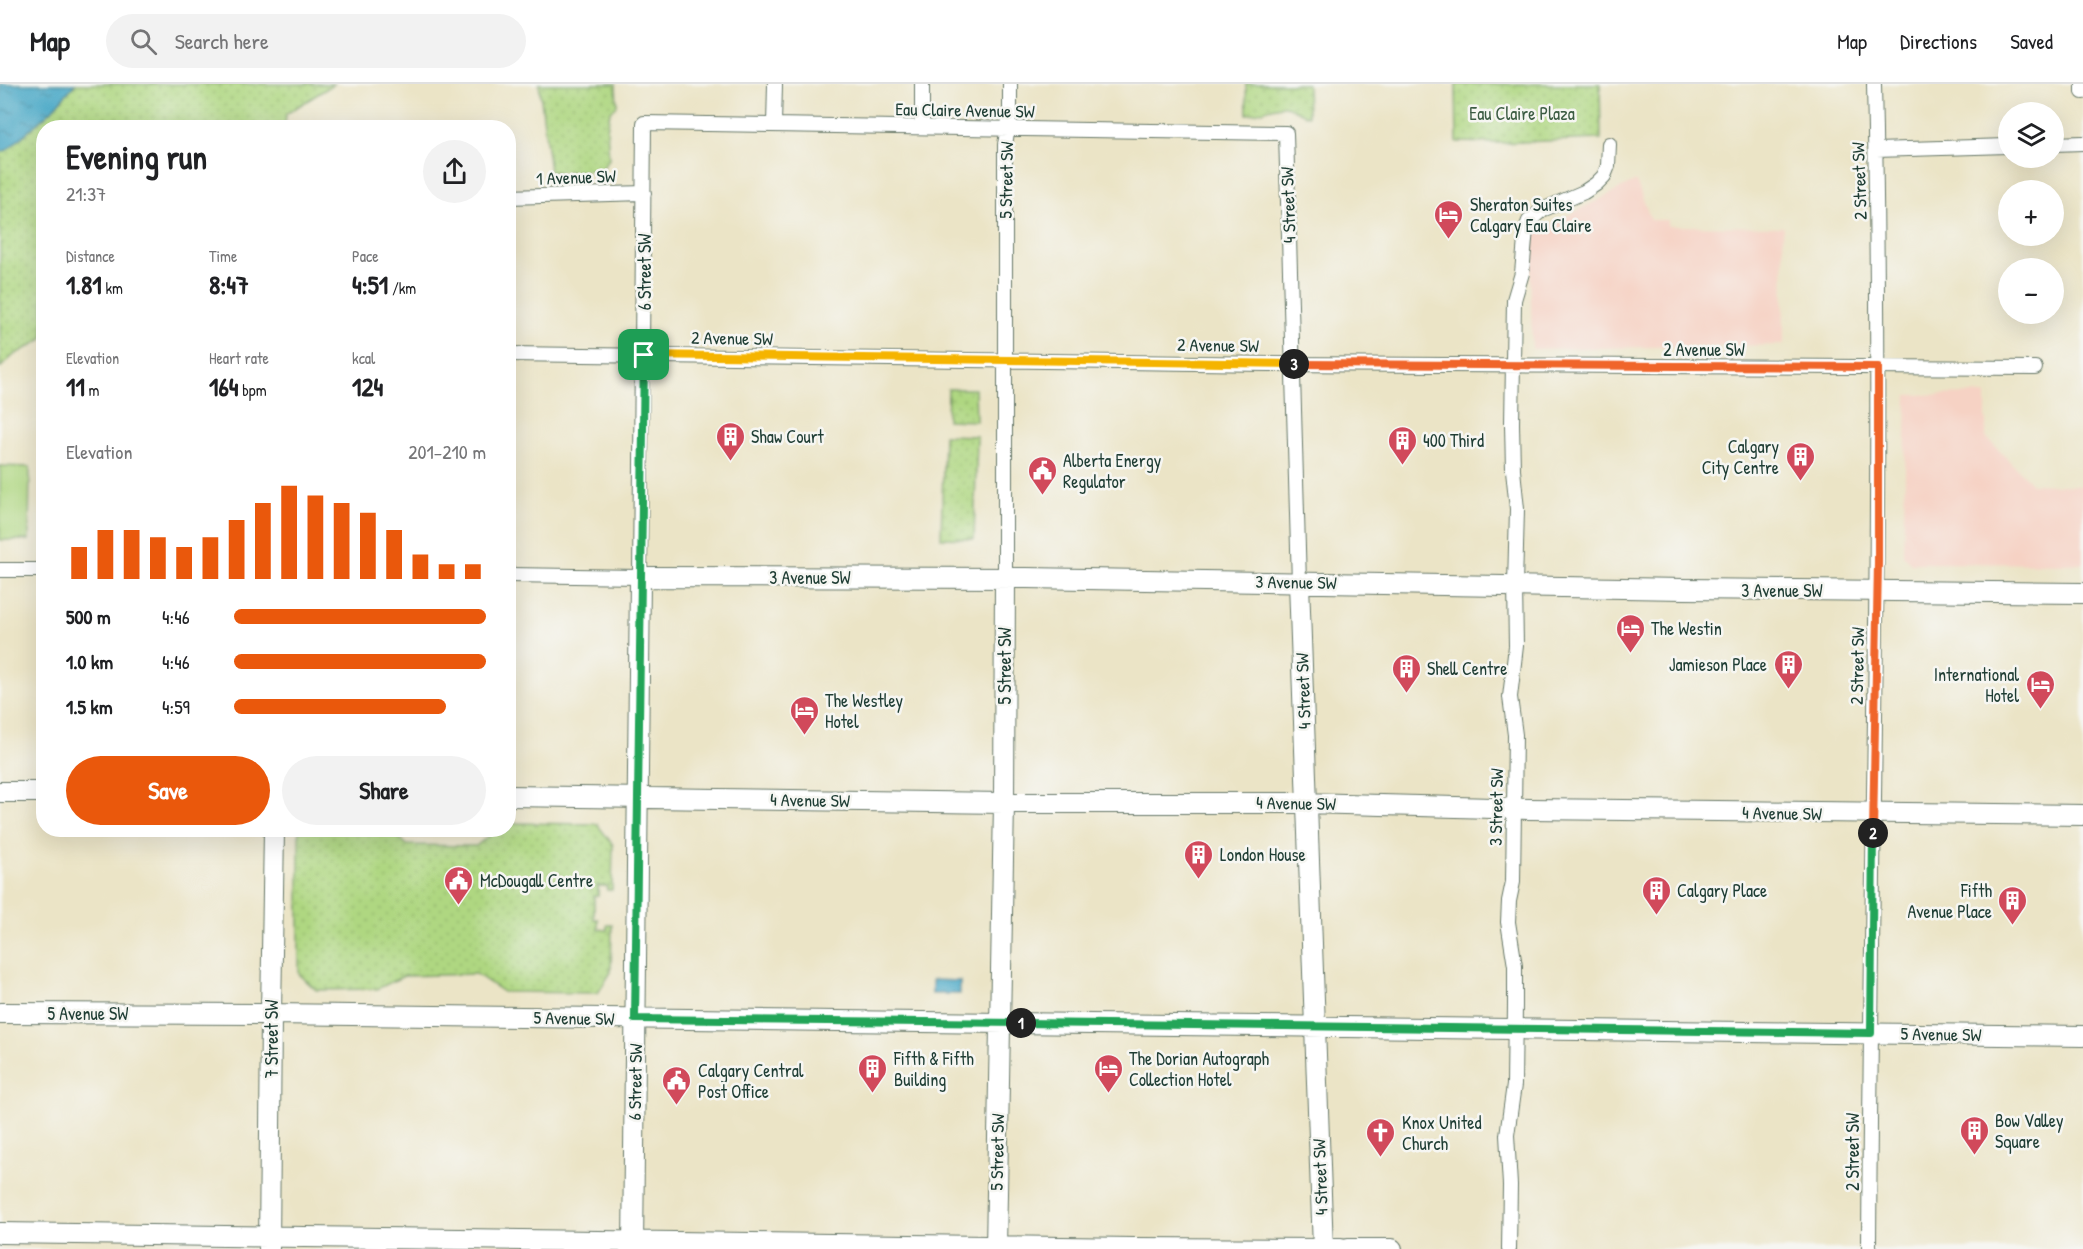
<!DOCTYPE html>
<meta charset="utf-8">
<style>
:root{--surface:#fff;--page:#f2f2f2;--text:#202124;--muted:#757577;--line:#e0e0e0;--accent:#ea580c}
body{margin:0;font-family:"Patrick Hand",sans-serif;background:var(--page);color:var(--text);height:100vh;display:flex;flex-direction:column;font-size:22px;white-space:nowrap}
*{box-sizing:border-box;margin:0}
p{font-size:20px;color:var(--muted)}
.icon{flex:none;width:33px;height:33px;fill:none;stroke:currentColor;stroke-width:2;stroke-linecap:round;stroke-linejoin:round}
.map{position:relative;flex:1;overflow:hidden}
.panel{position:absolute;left:36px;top:36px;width:480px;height:717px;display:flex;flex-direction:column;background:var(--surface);border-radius:24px;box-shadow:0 6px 24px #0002}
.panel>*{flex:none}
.fabs{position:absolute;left:1998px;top:18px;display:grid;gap:12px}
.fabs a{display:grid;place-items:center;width:66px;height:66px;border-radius:50%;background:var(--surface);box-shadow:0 6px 24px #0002;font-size:30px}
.pin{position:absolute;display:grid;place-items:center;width:51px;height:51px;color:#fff;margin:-26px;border-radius:12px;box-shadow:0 3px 9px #0006}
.km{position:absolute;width:30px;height:30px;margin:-15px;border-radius:50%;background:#222;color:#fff;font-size:16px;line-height:30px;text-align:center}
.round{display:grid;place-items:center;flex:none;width:63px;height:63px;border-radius:32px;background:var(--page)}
.headline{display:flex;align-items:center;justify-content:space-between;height:102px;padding:0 30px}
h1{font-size:33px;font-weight:800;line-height:45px}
.metrics{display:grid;grid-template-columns:repeat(3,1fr);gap:9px;height:102px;padding:6px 30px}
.metrics div{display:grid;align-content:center}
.metrics b{font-size:26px;font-weight:800}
.metrics small{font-size:16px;font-weight:400}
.metrics p{font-size:16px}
.chart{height:168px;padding:12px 30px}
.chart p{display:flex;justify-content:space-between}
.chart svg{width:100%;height:108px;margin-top:6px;stroke:var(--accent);stroke-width:6}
.button{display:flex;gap:12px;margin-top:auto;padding:12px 30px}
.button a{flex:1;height:69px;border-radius:36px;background:var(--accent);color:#fff;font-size:24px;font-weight:800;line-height:69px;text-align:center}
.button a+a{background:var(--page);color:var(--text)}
ul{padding:0 30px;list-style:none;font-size:20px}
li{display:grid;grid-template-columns:96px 72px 1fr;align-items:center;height:45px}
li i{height:15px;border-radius:8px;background:var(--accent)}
header{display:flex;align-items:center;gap:36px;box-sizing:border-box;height:84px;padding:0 30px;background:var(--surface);border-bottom:2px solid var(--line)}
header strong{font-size:28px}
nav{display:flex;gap:33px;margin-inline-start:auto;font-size:21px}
.search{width:420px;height:54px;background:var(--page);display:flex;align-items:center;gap:15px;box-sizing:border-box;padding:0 21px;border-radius:33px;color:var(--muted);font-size:22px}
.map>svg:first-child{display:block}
.built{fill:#f6d2c4}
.grass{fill:url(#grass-dots);stroke:#678a5a;stroke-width:1.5}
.pitch{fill:#afd781;stroke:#678a5a;stroke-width:1.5}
.water{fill:url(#water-ripples);stroke:#33727d;stroke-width:1.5}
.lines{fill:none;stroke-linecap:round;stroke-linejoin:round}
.street-casing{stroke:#667767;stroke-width:16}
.secondary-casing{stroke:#667767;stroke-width:22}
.street{stroke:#fff;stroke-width:14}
.secondary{stroke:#fff;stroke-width:20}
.split-1-casing{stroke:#fff;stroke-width:12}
.split-2-casing{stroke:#fff;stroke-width:12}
.split-3-casing{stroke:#fff;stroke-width:12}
.split-4-casing{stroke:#fff;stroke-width:12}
.split-1{stroke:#22a559;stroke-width:8}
.split-2{stroke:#22a559;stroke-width:8}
.split-3{stroke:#f0652b;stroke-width:8}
.split-4{stroke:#f5b400;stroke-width:8}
.labels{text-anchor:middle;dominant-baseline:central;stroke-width:5;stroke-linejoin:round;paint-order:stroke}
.street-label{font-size:18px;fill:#1f3d34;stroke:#f6f6f2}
.park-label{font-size:18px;fill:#3c5c43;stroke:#f6f6f2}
.poi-label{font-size:18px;fill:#1f3d34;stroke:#f6f6f2;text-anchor:start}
</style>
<header>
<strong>Map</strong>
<div class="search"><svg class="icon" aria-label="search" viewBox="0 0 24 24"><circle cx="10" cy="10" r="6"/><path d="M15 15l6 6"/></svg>Search here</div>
<nav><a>Map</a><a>Directions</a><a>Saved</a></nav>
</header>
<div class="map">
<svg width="2083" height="1165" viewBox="0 0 2083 1165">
<defs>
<pattern id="grass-dots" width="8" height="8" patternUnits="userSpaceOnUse" patternTransform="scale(1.5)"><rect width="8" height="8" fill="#afd781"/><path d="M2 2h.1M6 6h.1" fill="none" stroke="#96b970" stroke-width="1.8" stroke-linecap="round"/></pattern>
<pattern id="water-ripples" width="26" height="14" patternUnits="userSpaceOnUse" patternTransform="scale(1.5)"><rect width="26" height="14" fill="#47a7c6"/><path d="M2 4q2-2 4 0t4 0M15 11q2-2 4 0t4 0" fill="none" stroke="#3b89a2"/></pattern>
</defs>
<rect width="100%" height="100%" fill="#f6f6f2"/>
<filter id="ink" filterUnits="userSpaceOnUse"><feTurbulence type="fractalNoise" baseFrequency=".0167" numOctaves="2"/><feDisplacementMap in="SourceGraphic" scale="12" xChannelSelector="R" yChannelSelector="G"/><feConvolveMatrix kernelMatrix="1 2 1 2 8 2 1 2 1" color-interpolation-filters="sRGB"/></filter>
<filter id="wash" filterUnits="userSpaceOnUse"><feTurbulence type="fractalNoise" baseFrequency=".008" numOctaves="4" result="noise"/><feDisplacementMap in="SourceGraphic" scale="24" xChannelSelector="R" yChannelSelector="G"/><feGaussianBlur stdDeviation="1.35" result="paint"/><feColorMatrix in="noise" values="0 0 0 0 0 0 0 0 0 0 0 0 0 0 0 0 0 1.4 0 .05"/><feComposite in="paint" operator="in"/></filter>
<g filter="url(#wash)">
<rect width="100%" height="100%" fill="#ebe4c6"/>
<path class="built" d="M1636 97 1651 136H1668V142L1783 143 1784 261 1532 265 1530 179 1533 149Z
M1986 310V353L2032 400 2083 402V480L1911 479 1903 471 1907 311Z"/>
<path class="grass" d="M75 0H334L286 30 285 43 44 44 43 255 14 271 0 284V68L7 66 52 26Z
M539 0H616L617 22 610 28 607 45 609 75 601 86 550 88Z
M1246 0H1307L1308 32C1300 30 1294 24 1285 22 1273 21 1260 30 1247 30Z
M1456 0H1600L1601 55 1496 59 1457 58Z
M948 305H975L976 337 947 336Z
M944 351 977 352 974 455 941 454Z
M509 739 597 740 613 761 612 806H607V802H598V812H594V835H598V845L607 846V841H612L611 888 598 909 503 908 476 890 404 892 377 905 316 906 299 890V746H391L407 761 476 762 496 746H508Z"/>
<path class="pitch" d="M0 382 30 383 29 456H0Z"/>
<path class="water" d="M0 0H75L52 26 7 66 0 68Z
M932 896 960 897V910H932Z"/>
</g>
<g filter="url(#ink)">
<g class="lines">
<defs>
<path id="street" d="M2083 0V8
M774 41 775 0
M922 43V0
M2054 60 2083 59
M1876 66 2008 62
M508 113 644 109
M508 270 1269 280 2035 284
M0 486H44
M508 491 640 493 644 39 1286 49 1299 499
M1005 494V61L1010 29V0
M1509 1165 1510 1101 1507 1051 1514 1001 1515 921V882L1508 838 1509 817 1513 798 1515 651 1510 613 1516 562 1515 501 1517 425 1513 386 1512 340 1514 216 1522 189 1526 145 1529 137 1542 126 1584 108 1596 100 1604 92 1608 82 1609 60
M1869 1165C1871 777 1883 388 1874 0"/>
<path id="secondary" d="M1299 499 1323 1165
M0 708H44
M508 712 1004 719H1307L1530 725 2083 731
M0 929 271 930 2083 952
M0 1149 1133 1164 1341 1165
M269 1165 271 930 274 746
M633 1165 640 493 1026 494 1684 505 2083 509
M996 1165 1004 719 1005 494
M1348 1165H1392"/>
</defs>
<use href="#street" class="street-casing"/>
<use href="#secondary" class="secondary-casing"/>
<use href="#street" class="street"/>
<use href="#secondary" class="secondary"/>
</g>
</g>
<g class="lines" filter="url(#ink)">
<defs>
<path id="split-1" d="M644 271 635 935 1021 939"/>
<path id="split-2" d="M1021 939 1871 949 1873 749"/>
<path id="split-3" d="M1294 280 1878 283V478L1873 749"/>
<path id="split-4" d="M644 271 1294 280"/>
</defs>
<use href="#split-1" class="split-1-casing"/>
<use href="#split-2" class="split-2-casing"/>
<use href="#split-3" class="split-3-casing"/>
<use href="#split-4" class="split-4-casing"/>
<use href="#split-1" class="split-1"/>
<use href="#split-2" class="split-2"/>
<use href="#split-3" class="split-3"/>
<use href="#split-4" class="split-4"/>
</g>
<defs>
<symbol id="hotel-pin" viewBox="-11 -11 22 30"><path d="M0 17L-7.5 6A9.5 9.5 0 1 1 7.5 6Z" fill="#d1495b" stroke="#f6f6f2"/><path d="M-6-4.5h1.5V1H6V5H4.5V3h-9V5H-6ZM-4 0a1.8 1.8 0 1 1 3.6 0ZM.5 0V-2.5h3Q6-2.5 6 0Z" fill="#fff"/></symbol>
<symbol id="building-pin" viewBox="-11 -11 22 30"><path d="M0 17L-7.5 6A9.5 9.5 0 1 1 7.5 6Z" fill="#d1495b" stroke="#f6f6f2"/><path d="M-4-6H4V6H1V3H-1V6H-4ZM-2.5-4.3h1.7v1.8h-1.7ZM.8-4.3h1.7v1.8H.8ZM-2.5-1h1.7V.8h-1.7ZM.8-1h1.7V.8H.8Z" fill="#fff"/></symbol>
<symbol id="civic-pin" viewBox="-11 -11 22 30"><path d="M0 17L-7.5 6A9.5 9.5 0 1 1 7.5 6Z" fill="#d1495b" stroke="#f6f6f2"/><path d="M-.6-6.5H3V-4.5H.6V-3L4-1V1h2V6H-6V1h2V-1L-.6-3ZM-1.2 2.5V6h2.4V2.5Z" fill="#fff"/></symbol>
<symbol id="church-pin" viewBox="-11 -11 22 30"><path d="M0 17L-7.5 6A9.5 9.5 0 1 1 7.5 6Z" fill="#d1495b" stroke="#f6f6f2"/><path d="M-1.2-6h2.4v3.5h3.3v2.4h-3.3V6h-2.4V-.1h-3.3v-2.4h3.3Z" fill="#fff"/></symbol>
</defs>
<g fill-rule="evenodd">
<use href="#hotel-pin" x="1432" y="114" width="33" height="45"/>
<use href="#building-pin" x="714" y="336" width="33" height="45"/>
<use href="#building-pin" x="1386" y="340" width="33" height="45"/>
<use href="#building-pin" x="1784" y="356" width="33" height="45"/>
<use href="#civic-pin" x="1026" y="370" width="33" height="45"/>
<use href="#hotel-pin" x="1614" y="528" width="33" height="45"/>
<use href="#building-pin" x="1772" y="564" width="33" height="45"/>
<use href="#building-pin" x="1390" y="568" width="33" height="45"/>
<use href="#hotel-pin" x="2024" y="584" width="33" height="45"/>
<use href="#hotel-pin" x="788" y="610" width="33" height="45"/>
<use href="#building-pin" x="1182" y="754" width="33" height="45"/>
<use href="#civic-pin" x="442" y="780" width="33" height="45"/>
<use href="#building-pin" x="1640" y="790" width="33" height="45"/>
<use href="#building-pin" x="1996" y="800" width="33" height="45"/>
<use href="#building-pin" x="856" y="968" width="33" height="45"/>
<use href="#hotel-pin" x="1092" y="968" width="33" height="45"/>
<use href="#civic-pin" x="660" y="980" width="33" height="45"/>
<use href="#building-pin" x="1958" y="1030" width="33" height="45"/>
<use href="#church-pin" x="1364" y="1032" width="33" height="45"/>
</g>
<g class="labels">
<g class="street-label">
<text transform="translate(965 26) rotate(1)">Eau Claire Avenue SW</text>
<text transform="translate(576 93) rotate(-2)">1 Avenue SW</text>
<text transform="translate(1006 96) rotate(-89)">5 Street SW</text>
<text transform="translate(1859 97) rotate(-92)">2 Street SW</text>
<text transform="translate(1288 121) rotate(-92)">4 Street SW</text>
<text transform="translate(644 188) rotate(-90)">6 Street SW</text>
<text transform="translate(732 254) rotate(1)">2 Avenue SW</text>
<text transform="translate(1218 261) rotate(1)">2 Avenue SW</text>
<text x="1704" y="265">2 Avenue SW</text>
<text x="810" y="493">3 Avenue SW</text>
<text transform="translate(1296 498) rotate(1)">3 Avenue SW</text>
<text x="1782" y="506">3 Avenue SW</text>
<text transform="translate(1004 582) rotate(-90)">5 Street SW</text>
<text transform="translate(1857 582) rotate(-89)">2 Street SW</text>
<text transform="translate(1303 607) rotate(-92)">4 Street SW</text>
<text transform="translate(810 716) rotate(1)">4 Avenue SW</text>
<text transform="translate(1296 719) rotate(1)">4 Avenue SW</text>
<text transform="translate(1496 723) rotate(-89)">3 Street SW</text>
<text transform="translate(1782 729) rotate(1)">4 Avenue SW</text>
<text x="88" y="929">5 Avenue SW</text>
<text transform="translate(574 934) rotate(1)">5 Avenue SW</text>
<text transform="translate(1941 950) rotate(1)">5 Avenue SW</text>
<text transform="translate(271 955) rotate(-90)">7 Street SW</text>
<text transform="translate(635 998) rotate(-89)">6 Street SW</text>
<text transform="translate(997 1068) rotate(-89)">5 Street SW</text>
<text transform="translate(1852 1068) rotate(-90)">2 Street SW</text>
<text transform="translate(1320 1093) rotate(-92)">4 Street SW</text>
</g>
<g class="park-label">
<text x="1522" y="29">Eau Claire Plaza</text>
</g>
<g class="poi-label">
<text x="1470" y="120">Sheraton Suites<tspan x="1470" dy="21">Calgary Eau Claire</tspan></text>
<text x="751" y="352">Shaw Court</text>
<text x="1423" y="356">400 Third</text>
<text x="1779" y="362" text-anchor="end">Calgary<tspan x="1779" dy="21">City Centre</tspan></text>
<text x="1063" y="376">Alberta Energy<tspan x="1063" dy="21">Regulator</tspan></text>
<text x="1651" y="544">The Westin</text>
<text x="1767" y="580" text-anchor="end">Jamieson Place</text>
<text x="1427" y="584">Shell Centre</text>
<text x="2019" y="590" text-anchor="end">International<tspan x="2019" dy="21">Hotel</tspan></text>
<text x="825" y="616">The Westley<tspan x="825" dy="21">Hotel</tspan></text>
<text x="1220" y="770">London House</text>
<text x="480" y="796">McDougall Centre</text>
<text x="1677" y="806">Calgary Place</text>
<text x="1992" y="806" text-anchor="end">Fifth<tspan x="1992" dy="21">Avenue Place</tspan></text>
<text x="894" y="974">Fifth &amp; Fifth<tspan x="894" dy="21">Building</tspan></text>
<text x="1129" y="974">The Dorian Autograph<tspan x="1129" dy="21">Collection Hotel</tspan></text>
<text x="698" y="986">Calgary Central<tspan x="698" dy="21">Post Office</tspan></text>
<text x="1995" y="1036">Bow Valley<tspan x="1995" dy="21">Square</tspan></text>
<text x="1402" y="1038">Knox United<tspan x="1402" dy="21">Church</tspan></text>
</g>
</g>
</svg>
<div class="fabs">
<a><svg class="icon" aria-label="layers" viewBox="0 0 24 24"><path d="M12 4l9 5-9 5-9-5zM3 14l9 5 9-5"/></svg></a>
<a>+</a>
<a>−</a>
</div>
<div class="pin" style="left:644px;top:271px;background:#1e9e55"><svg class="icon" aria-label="arrive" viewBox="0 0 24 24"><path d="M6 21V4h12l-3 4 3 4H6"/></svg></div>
<b class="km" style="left:1021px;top:939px">1</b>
<b class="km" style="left:1873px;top:749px">2</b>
<b class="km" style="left:1294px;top:280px">3</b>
<section class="panel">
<div class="headline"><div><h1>Evening run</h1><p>21:37</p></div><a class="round"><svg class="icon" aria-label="share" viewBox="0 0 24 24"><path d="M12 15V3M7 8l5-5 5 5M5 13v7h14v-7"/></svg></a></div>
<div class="metrics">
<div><p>Distance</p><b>1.81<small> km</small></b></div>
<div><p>Time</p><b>8:47</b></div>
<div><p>Pace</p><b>4:51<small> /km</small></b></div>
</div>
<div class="metrics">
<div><p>Elevation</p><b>11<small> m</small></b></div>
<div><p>Heart rate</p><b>164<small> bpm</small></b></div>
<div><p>kcal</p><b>124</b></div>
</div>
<div class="chart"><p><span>Elevation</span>201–210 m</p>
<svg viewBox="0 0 160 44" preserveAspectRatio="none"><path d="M5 44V31M15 44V24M25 44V24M35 44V27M45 44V31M55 44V27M65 44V20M75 44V13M85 44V6M95 44V10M105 44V13M115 44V17M125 44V24M135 44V34M145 44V38M155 44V38"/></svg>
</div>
<ul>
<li><b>500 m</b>4:46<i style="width:100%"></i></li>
<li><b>1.0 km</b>4:46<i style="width:100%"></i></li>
<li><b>1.5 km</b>4:59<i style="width:84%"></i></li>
</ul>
<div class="button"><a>Save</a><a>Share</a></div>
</section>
</div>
